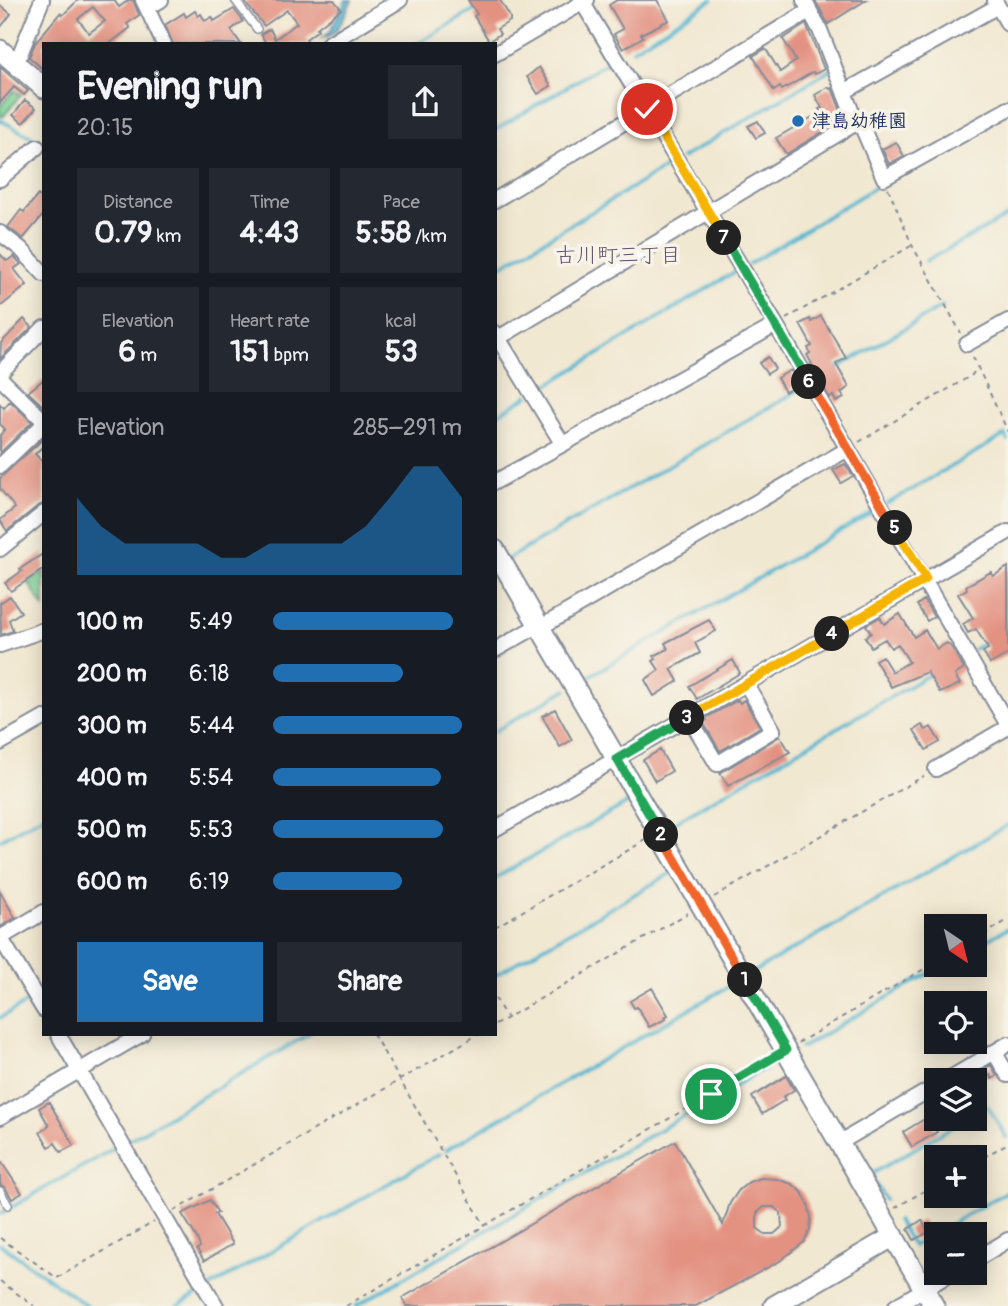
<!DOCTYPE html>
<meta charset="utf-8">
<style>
:root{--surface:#171b24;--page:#242831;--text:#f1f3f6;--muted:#9ea1a6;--accent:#1f6fb2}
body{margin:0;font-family:Pangolin,"Klee One",sans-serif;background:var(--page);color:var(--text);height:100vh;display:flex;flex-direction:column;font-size:26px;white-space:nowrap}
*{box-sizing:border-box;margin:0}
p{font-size:23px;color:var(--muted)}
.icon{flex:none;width:38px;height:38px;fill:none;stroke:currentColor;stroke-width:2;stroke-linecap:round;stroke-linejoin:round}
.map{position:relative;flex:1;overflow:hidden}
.panel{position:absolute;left:42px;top:42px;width:455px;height:994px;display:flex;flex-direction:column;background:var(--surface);border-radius:0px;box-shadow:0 4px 18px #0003}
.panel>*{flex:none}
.needle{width:46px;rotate:145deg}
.tools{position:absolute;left:924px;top:914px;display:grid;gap:14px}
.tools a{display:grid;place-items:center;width:63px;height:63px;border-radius:0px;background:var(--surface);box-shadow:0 4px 18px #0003;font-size:35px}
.pin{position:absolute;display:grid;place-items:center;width:60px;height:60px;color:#fff;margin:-30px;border:4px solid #fff;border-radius:50%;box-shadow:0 2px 7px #0007}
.km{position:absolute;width:35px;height:35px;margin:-18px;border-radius:50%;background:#222;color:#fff;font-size:19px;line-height:35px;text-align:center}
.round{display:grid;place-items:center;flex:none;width:74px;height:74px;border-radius:0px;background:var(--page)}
.summary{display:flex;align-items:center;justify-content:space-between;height:119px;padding:0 35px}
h1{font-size:38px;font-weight:700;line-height:52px}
.stats{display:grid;grid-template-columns:repeat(3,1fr);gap:10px;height:119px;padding:7px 35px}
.stats div{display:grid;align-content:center;border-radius:0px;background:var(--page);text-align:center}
.stats b{font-size:30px;font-weight:700}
.stats small{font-size:19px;font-weight:400}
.stats p{font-size:19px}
.chart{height:196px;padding:14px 35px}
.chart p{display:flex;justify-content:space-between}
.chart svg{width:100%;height:126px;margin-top:7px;fill:var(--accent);opacity:.7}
.cta{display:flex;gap:14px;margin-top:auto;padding:14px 35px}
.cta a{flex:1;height:80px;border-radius:0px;background:var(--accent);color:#fff;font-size:28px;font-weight:700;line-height:80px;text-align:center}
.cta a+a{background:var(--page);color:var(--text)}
ul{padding:0 35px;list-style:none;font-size:23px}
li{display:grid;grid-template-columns:112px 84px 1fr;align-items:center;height:52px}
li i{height:18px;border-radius:9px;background:var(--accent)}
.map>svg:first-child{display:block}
.green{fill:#7ad094;stroke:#4a8079;stroke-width:2}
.water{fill:#53b6d1;stroke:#377298;stroke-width:2}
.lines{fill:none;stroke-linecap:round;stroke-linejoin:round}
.stream{stroke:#53b6d1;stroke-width:3.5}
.building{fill:#e39181;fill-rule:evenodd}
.lane-casing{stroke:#868c98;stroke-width:10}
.street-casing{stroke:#868c98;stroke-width:18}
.secondary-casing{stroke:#868c98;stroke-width:23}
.path{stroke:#868c98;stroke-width:2;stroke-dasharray:5 5;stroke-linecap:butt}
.lane{stroke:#fff;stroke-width:7}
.street{stroke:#fff;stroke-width:14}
.secondary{stroke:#fff;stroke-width:19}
.split-1-casing{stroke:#fff;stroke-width:14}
.split-2-casing{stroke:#fff;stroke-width:14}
.split-3-casing{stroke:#fff;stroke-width:14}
.split-4-casing{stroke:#fff;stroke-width:14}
.split-5-casing{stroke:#fff;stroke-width:14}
.split-6-casing{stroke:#fff;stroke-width:14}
.split-7-casing{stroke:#fff;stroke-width:14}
.split-8-casing{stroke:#fff;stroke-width:14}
.split-1{stroke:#22a559;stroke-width:9}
.split-2{stroke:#f0652b;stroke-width:9}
.split-3{stroke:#22a559;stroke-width:9}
.split-4{stroke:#f5b400;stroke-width:9}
.split-5{stroke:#f5b400;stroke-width:9}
.split-6{stroke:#f0652b;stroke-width:9}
.split-7{stroke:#22a559;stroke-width:9}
.split-8{stroke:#f5b400;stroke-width:9}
.poi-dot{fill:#1f6fb2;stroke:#f7f3e8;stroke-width:2.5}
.labels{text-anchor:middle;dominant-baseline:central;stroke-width:7;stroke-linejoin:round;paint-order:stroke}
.poi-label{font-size:19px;font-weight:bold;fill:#1b2f5e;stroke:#f7f3e8;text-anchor:start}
.neighbourhood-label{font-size:21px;fill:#61516a;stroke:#f7f3e8}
</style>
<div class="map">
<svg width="1008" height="1306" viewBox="0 0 1008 1306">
<rect width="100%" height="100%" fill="#f7f3e8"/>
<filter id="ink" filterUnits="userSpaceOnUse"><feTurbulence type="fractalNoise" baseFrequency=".0143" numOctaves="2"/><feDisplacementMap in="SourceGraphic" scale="14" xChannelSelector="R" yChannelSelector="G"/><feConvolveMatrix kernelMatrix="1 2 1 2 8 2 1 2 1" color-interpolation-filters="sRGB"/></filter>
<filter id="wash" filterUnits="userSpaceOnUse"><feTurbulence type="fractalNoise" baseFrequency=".00686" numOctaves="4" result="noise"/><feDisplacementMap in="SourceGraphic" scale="28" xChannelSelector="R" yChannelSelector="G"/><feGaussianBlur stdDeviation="1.57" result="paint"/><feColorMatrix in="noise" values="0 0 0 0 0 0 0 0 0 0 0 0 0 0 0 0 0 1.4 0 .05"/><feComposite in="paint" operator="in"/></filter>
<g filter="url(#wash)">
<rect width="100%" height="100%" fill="#f1e8d1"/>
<path class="green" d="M14 90 21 95 3 117 0 115V106Z
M44 572V607L28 582Z"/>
<path class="water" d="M346 0H352C345 13 339 37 322 38L329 33Z"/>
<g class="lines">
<path class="stream" d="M417 44 476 9
M633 49 712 0
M0 120 44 144
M495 130 613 59
M682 158 830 70
M926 261 1008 216
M749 264 882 183 881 181
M495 270 673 163
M836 369 943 306
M536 392 738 270
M495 416 528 396 527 395
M887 504 1005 435 1008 441
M509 558 806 386
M974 649 988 640
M581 681 878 509
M495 731 567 689
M666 827 932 673
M0 840 44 815
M495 878 631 801
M975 947 1008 928
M752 973 1008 825
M495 975 673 872
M0 1018 28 1002
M801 1048 945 964
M975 1114 988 1106 1006 1137
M127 1141 309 1034
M446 1150 736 982
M885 1200 870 1175 967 1118
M0 1214 118 1146
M897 1220 913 1246 1008 1191
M0 1244 87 1306
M210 1287 439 1154
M177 1306 202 1292
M356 1306 778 1061"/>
</g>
<g id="blocks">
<path class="building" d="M78 0H114L119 7 129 0H133L139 15 127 24 130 28 109 44H44V70L29 57 35 43 60 13 63 15ZM93 7 105 21 89 33 78 19Z
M243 0H334L341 9 317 28 318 30 306 39 309 44H266L261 34 270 29 275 39 297 23 287 10 264 26Z
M468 0H500L510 17V21L497 29 500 34 489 41 474 16 477 14Z
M617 0H657L669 20 641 34 643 37 623 49 614 34 623 29 609 5Z
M815 0H866L828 24Z
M0 5 11 14 0 28Z
M234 9 243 21 231 30 241 44H173L165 25 184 13 186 17 195 11 198 16 201 14 205 21 212 17 214 21Z
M806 24 824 69 815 74 813 72 782 90 780 87 774 91 753 56 765 49 767 51 780 72 796 61 783 39Z
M0 67 28 91 24 95 14 87 0 103Z
M539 67 551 86 538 94 527 77Z
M828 87 830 89 832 88 844 119 786 154 776 138 821 112 819 109 822 108 815 95Z
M25 100 36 108 23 123 13 115Z
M758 121 765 133 756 138 748 126Z
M896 142 904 156 889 164 882 149Z
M38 195 44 200V214L23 239 8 227 21 210 24 212Z
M0 254 7 261 14 256 21 264 14 269 27 285 0 307Z
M821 316 846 358 836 364 849 387 841 393 844 398 836 402 833 396 830 398 810 365 812 364 807 355 810 353 808 348 812 346 800 324 810 319 811 322Z
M24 319 32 327 0 359 1 343Z
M768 357 775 369 767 374 759 363Z
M791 370 799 384 785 392 777 378Z
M44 379V407L28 392Z
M10 401 32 422 0 453V435L5 429 0 424V404L4 408Z
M44 438V445L35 454 44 463V504L38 506 7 531 0 520 15 508 0 489V478Z
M845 464 853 476 841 483 833 470Z
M44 553V569L11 591 5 583 22 571 20 569Z
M1008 567V654L990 664 983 652 988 649 976 629 968 633 963 624 973 618 958 594 967 589 966 586 991 572 993 576Z
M10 596 21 612 9 620 13 631 1 635 0 603Z
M924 600 934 617 927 621 917 605Z
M900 614 914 637 925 630 937 649 947 643 952 648 964 669 955 675 960 684 940 693 927 672 891 687 875 660 882 656 892 672 909 662 898 644 891 648 885 639 871 647 865 637 871 633 866 625 880 617 884 624Z
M709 620 716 631 695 643 700 653 671 669 678 681 654 696 645 680 659 670 653 661 656 659 654 656 668 649 665 643Z
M733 660 740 673 697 699 689 686Z
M738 700 740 703 744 700 760 727 720 751 703 722 707 720 706 718Z
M555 709 572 740 560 747 542 716Z
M922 725 926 730 931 727 940 742 926 750 914 730Z
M780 736 790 752 728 786 720 773Z
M660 750 672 771 655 781 643 760Z
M0 891 15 918 0 927Z
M652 988 668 1015 664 1017 666 1019 649 1027 637 1007 634 1008 630 1001Z
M991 1065 997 1076 992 1079 990 1075 985 1078 981 1071Z
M786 1076 794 1090 783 1097 785 1100 762 1114 752 1097Z
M49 1102 74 1145 61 1152 55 1143 49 1147 40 1132 49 1126 39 1108Z
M928 1117 937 1132 912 1147 903 1132Z
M675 1141 723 1225 730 1203 739 1190 749 1182 761 1178 777 1179 792 1184 802 1192 808 1204 811 1217 810 1230 804 1242 780 1261 696 1306H407L402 1298ZM764 1207H774L781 1213 782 1227 774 1234H765L757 1228V1213Z
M0 1160 22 1193 12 1199 5 1187 0 1185Z
M210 1200 218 1213 215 1214 233 1244 204 1261 197 1249 200 1247 197 1238 182 1214Z
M922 1220 928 1232 914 1240 908 1229Z"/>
</g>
</g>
<g filter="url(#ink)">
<use href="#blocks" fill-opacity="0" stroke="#868c98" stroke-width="2"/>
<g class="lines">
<defs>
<path id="lane" d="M235 0 257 29
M0 1191 8 1205"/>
<path id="street" d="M143 0 164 44
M581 0 776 325 1008 725
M804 0 820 30 856 123 863 129 884 178 1008 109
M995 1 1008 24
M147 8 161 0
M328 44 400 0
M495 54 587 0
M16 64 42 0
M844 92 998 6
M0 179 37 147
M495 200 809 11
M0 233 21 249 44 274
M495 333 562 443
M495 340 856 123
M967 344 1008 321
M0 373 44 328
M0 378 44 421
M0 466 44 424
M495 482 776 325
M0 549 44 513
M541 627 848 449
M0 645 44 630
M495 650 539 625
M689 717 717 764 773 730 746 684
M0 743 44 718
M936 769 1008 727
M495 829 1008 532
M0 937 44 1010
M0 938 44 912
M58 1034 216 1306
M994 1052 1008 1075
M947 1080 1008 1044
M0 1117 142 1034
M839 1143 936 1086
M975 1260 1008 1240
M896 1306 953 1272"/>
<path id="secondary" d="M0 50 44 88
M495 550 934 1306
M774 1306 894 1236"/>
</defs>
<use href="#lane" class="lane-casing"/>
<use href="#street" class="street-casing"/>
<use href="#secondary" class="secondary-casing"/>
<path class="path" d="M888 188 912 245 961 333
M786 319 911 246
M973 357 1008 432
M859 442 972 375 977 367
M714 897 924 776
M495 927 646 840
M975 940 1008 920
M495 998 506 1017
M495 1025 688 913
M373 1034 485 1226
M798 1043 936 962
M975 1162 1008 1143
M895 1208 936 1184
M174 1211 479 1034
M0 1238 57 1278 154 1222
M0 1281 34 1306
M346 1306 772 1059"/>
<use href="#lane" class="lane"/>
<use href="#street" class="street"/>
<use href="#secondary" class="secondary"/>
</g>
</g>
<g class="lines" filter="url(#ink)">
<defs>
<path id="split-1" d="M711 1094 786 1050 745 980"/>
<path id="split-2" d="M661 835 745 980"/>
<path id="split-3" d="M661 835 617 759 687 718"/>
<path id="split-4" d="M687 718 832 634"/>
<path id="split-5" d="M832 634 926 579 895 528"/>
<path id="split-6" d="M809 382 895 528"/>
<path id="split-7" d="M724 238 809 382"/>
<path id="split-8" d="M647 109 724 238"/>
</defs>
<use href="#split-1" class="split-1-casing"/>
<use href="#split-2" class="split-2-casing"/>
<use href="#split-3" class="split-3-casing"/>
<use href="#split-4" class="split-4-casing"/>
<use href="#split-5" class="split-5-casing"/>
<use href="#split-6" class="split-6-casing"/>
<use href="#split-7" class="split-7-casing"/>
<use href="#split-8" class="split-8-casing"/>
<use href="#split-1" class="split-1"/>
<use href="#split-2" class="split-2"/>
<use href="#split-3" class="split-3"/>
<use href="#split-4" class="split-4"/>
<use href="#split-5" class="split-5"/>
<use href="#split-6" class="split-6"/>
<use href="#split-7" class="split-7"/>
<use href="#split-8" class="split-8"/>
</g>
<circle class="poi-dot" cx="798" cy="121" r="7"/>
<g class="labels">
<g class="poi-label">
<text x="812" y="121">津島幼稚園</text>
</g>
<g class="neighbourhood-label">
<text x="618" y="255">古川町三丁目</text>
</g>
</g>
</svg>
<div class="tools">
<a><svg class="needle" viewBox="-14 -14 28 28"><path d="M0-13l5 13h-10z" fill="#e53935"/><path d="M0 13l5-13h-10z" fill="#9ea1a6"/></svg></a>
<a><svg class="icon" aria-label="locate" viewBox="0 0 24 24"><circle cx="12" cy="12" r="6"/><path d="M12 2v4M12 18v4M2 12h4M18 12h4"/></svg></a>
<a><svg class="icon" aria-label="layers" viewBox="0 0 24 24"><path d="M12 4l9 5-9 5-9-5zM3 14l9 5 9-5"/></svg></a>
<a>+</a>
<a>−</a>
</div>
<div class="pin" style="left:711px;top:1094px;background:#1e9e55"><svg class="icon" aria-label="arrive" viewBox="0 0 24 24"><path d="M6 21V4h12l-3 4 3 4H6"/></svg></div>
<div class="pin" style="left:647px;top:109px;background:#d93025"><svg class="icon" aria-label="check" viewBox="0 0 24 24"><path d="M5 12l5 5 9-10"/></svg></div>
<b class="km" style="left:745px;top:980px">1</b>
<b class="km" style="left:661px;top:835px">2</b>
<b class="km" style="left:687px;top:718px">3</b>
<b class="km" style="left:832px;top:634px">4</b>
<b class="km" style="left:895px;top:528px">5</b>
<b class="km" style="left:809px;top:382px">6</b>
<b class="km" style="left:724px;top:238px">7</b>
<section class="panel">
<div class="summary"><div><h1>Evening run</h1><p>20:15</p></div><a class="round"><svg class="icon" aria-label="share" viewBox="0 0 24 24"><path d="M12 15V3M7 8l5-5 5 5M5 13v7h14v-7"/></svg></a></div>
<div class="stats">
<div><p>Distance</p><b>0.79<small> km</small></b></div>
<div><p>Time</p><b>4:43</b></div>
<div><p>Pace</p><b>5:58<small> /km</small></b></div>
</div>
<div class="stats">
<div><p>Elevation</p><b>6<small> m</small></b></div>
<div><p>Heart rate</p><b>151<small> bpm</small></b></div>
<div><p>kcal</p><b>53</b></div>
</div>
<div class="chart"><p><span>Elevation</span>285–291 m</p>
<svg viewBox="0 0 160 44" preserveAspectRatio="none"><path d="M0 44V17L10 27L20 33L30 33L40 33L50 33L60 38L70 38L80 33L90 33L100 33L110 33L120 27L130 17L140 6L150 6L160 17V44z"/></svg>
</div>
<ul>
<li><b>100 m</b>5:49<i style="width:95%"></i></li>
<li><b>200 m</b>6:18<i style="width:69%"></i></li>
<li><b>300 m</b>5:44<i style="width:100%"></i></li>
<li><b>400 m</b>5:54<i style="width:89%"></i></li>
<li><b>500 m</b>5:53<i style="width:90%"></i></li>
<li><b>600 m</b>6:19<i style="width:68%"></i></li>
</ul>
<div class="cta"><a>Save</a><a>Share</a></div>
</section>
</div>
